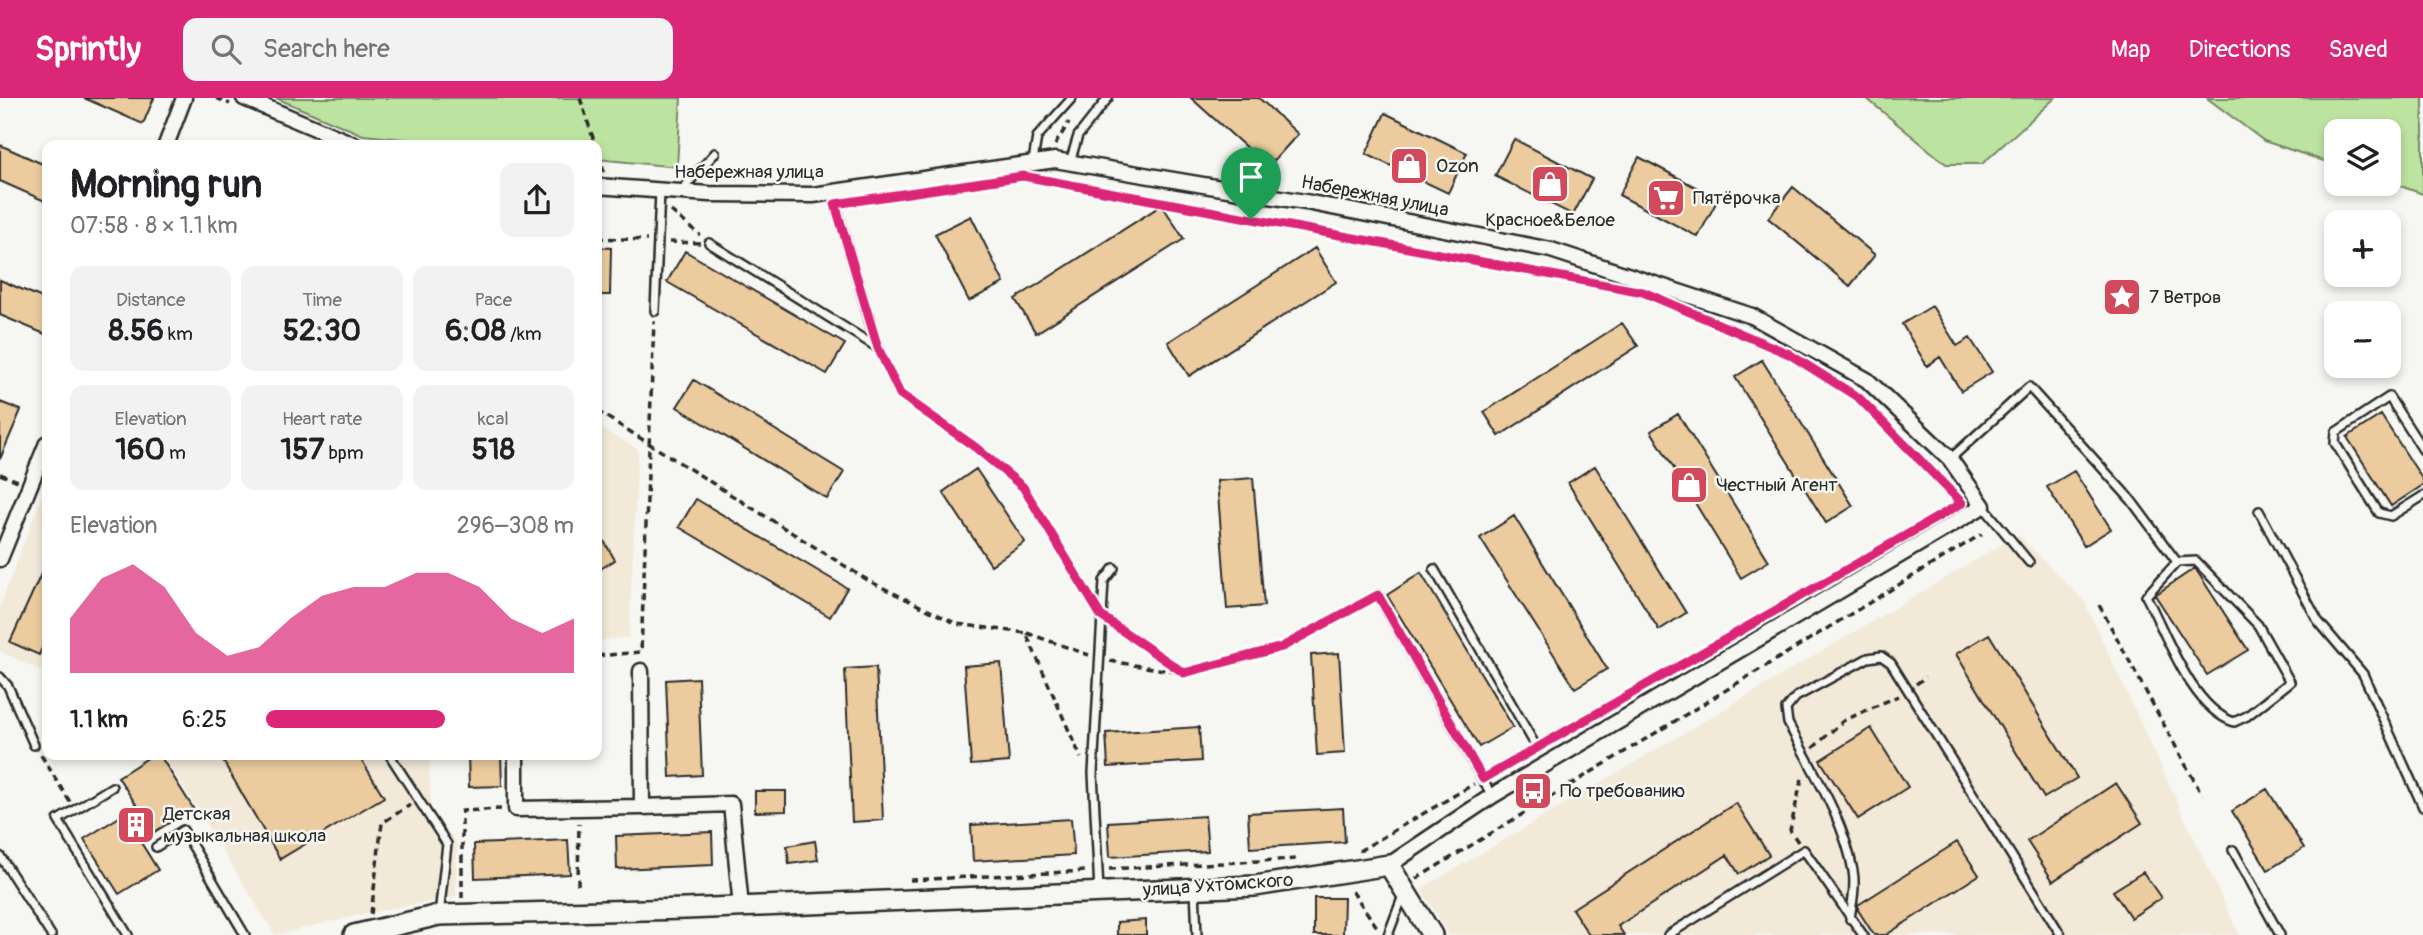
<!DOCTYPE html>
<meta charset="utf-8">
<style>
:root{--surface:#fff;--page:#f2f2f2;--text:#202124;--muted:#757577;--accent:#db2777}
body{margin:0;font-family:Pangolin,sans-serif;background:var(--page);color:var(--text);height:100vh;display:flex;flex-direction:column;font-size:26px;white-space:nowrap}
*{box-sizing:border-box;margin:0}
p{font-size:23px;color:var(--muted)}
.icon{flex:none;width:38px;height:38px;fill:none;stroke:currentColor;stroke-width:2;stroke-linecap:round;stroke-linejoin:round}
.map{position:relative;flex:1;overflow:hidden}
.drawer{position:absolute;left:42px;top:42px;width:560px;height:620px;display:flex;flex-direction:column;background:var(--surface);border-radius:14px;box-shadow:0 4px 10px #0003}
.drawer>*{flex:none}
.buttons{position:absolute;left:2324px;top:21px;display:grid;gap:14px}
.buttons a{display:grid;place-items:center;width:77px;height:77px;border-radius:14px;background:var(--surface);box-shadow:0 4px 10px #0003;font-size:35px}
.pin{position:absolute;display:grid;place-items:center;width:60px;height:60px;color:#fff;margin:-72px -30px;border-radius:50% 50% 50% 0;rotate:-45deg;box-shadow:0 0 7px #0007}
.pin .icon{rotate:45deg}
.round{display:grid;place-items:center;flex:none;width:74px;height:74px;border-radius:14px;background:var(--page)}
.headline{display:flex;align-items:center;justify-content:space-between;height:119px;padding:0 28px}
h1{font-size:38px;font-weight:700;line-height:52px}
.figures{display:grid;grid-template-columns:repeat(3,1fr);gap:10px;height:119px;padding:7px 28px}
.figures div{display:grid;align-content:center;border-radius:14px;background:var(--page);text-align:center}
.figures b{font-size:30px;font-weight:700}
.figures small{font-size:19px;font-weight:400}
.figures p{font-size:19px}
.chart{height:196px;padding:14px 28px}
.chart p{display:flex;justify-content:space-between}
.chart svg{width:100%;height:126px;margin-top:7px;fill:var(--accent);opacity:.7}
ul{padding:0 28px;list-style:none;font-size:23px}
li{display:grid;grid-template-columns:112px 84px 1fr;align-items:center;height:52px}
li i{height:18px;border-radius:9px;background:var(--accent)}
header{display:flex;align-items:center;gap:42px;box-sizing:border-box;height:98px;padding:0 35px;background:var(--accent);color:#fff}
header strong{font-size:33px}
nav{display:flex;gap:38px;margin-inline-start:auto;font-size:24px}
.search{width:490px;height:63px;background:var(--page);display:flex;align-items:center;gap:18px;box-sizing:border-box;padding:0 24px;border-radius:14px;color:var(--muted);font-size:26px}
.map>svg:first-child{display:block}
.built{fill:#f3e9d9}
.green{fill:#bce39f;stroke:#748765;stroke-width:2}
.building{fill:#eccc9e;stroke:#2b2b2b;stroke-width:2}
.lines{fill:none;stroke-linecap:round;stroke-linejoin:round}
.lane-casing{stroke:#2b2b2b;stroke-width:12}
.street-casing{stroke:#2b2b2b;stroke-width:19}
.secondary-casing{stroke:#2b2b2b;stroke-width:24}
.path{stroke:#2b2b2b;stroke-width:3.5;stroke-dasharray:7 5;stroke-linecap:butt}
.lane{stroke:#f6f6f2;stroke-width:7}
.street{stroke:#f6f6f2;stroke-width:14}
.secondary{stroke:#f6f6f2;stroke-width:19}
.route-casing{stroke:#fff;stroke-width:14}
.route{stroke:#db2777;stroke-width:9}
.labels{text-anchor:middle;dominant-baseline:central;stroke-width:5;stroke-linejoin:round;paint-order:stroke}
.poi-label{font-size:19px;fill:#2b2b2b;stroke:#f6f6f2;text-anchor:start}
.street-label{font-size:19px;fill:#2b2b2b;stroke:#f6f6f2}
</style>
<header>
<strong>Sprintly</strong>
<div class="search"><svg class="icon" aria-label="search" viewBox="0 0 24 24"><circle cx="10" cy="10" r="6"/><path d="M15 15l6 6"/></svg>Search here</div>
<nav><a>Map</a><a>Directions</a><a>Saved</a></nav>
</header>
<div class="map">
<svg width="2423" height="837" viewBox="0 0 2423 837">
<rect width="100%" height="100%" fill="#f6f6f2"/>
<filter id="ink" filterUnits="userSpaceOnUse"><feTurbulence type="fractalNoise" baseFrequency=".0143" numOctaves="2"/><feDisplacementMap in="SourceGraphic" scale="14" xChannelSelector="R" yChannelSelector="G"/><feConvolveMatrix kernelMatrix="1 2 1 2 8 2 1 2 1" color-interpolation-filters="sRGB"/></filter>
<g filter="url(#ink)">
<path class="built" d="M597 328 638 351 629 539 597 543Z
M47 385V576L0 553V508Z
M2018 437 2084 503 2239 837H1449L1421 791Z
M163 656H429L431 710 457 746 456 799 372 814 275 837Z"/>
<path class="green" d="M276 0H681L677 69 597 61V47H461L363 37Z
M1866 0H2055L1982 66H1946Z
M2207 0H2423V96L2389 84V33H2336V67L2264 43Z"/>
<path class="building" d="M84 0H154L143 26Z
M1191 0H1259L1298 36 1268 69Z
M1385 15 1467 55 1448 95 1366 56Z
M1514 41 1592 81 1573 117 1495 78Z
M0 47 47 68V104L0 83Z
M1639 59 1718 101 1698 139 1619 97Z
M1793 89 1875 157 1850 188 1768 120Z
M1162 107 1184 141 1036 235 1015 201Z
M971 118 1004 185 969 203 935 136Z
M597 149 611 150 610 197H597Z
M1315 150 1336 184 1189 278 1168 244Z
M685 153 845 246 827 276 667 184Z
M0 182 47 202V237L0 217Z
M1932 208 1957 248 1970 240 1992 274 1961 293 1940 259 1927 268 1902 226Z
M1622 225 1638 248 1499 338 1484 314Z
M1762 262 1853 408 1826 425 1735 279Z
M694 282 844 374 827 401 677 309Z
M0 304 21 312 0 361Z
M1678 316 1769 463 1741 480 1651 333Z
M2381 317 2423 382V387L2391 408 2347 339Z
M1595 368 1686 515 1659 532 1568 385Z
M976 371 1025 444 991 467 943 394Z
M2074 373 2111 431 2084 448 2047 389Z
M1253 380 1264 508 1227 511 1217 383Z
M696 401 847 490 830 519 679 429Z
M1514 418 1607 571 1575 590 1480 440Z
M597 431 615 462 597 473Z
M47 463V540L39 557 10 544Z
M2195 470 2248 552 2207 577 2155 497Z
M1421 475 1513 629 1479 649 1387 497Z
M1989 536 2077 680 2044 700 1956 556Z
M1339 555 1345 655 1317 657 1311 557Z
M1001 565 1009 664 971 667 964 568Z
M876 569 883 722 852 724 845 571Z
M698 580 702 677 670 679 666 582Z
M1199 629 1201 663 1108 669 1106 635Z
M1871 630 1908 689 1858 721 1820 662Z
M154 656H159L193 710 140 743 158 772 119 796 84 741 137 708 118 679Z
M234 656H358L384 699 280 761 223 663Z
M468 656H501L502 688 469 689Z
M2116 685 2142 725 2053 783 2027 743Z
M2267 691 2304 750 2268 772 2232 713Z
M755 693H786V713L755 714Z
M1736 705 1769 757 1739 776 1727 757 1618 828 1624 837H1589L1572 811Z
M1343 710 1345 744 1250 750 1248 715Z
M1205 718 1208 753 1110 759 1108 724Z
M1071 721 1074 757 973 763 971 727Z
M712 734 713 767 617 771 616 738Z
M568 742 570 776 475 780 474 746Z
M815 743 818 762 789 766 787 748Z
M1957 744 1979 777 1886 837H1874L1858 812V807Z
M2143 774 2161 800 2131 820 2113 793Z
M1314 800H1344L1343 837H1314Z
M1146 822V837H1117V824Z"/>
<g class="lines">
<defs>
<path id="lane" d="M1033 63 1037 39 1072 0
M1070 64 1078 38 1108 0
M681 93 715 55
M832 94 877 249
M709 145 878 250
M655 213 660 93
M2423 352 2389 299 2336 334 2335 345 2379 415 2391 418 2423 398
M1950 361 2029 289 2131 402 2177 464 2196 463 2258 527 2290 584 2247 618 2234 624C2191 610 2166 535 2146 498L2177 464
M1983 408 2029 464
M2259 413 2318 523 2363 576 2423 709
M1434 471 1537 650
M1378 497 1492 698
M0 579 8 588 34 647
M389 656 447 746 439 817
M112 689 58 722 128 837
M156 749 183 732 245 837
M2233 752 2280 837
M0 758 51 837
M1195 791 1197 837
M1099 793 1093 675 1104 483 1114 470
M1850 821C1852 805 1856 789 1853 773 1844 721 1812 672 1788 625L1786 611 1796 599 1868 560 1881 558 1891 565 2061 837
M1388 837 1404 795
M1668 837 1804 752 1863 837"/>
<path id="street" d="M244 0 355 47
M166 47 184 0
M597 88 709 96 813 97 1055 62 1311 105 1551 152 1752 218 1867 282 1950 361 1983 408 1492 698 1389 767
M0 461 47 345
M641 573 642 709 731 706 741 809
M516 656V711L642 709"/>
<path id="secondary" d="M354 837 439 817 686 811 1255 788 1389 767 1432 837"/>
</defs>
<use href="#lane" class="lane-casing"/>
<use href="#street" class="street-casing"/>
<use href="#secondary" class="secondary-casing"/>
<path class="path" d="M216 0 230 6
M580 0 604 74
M1055 47 1069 24
M1041 81 1601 186
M671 113 700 137
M597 140 647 142
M669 144 700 145
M1708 221 1771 248
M883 260 900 296 975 349 1023 389 1091 500
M1821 276 1859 300 1955 397
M597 313 869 483 957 526 1026 535 1081 660
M0 376 18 383
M2099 507 2202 697
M1114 527 1184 575 1282 549 1370 502
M1027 535 1089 557
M597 558 641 554 654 223
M1110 563 1182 575
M1916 586 1926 579
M1547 644 1649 585
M1813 650 1843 623 1898 598
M41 657 70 704
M1492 675 1528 655
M1798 744 1790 732 1803 676
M1359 753 1474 686
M1109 771 1297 761
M1416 781 1982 436
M910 782 1087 773
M578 787 579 726
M1352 793 1379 832
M462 800V713L501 711
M371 816 382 725 410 707"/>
<use href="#lane" class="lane"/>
<use href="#street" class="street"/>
<use href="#secondary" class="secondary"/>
</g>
</g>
<g class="lines" filter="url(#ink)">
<defs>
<path id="route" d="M1023 78 1643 194 1789 256 1859 300 1962 405 1483 681 1378 497 1282 549 1184 575 1101 518 1023 389 975 349 900 296 878 250 835 106Z"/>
</defs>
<use href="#route" class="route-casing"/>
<use href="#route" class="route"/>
</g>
<defs>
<symbol id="shop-square" viewBox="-11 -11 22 22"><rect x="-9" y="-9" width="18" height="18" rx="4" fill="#d1495b" stroke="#f6f6f2"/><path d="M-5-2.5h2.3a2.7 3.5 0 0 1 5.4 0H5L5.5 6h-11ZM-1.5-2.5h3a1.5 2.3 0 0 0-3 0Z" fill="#fff"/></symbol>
<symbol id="supermarket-square" viewBox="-11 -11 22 22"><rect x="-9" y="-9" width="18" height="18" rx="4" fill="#d1495b" stroke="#f6f6f2"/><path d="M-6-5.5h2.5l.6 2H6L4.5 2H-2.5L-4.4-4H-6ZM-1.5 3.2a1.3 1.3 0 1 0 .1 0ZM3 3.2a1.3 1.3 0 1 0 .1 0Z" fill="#fff"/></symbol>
<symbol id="sight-square" viewBox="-11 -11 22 22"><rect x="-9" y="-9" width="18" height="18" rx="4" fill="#d1495b" stroke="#f6f6f2"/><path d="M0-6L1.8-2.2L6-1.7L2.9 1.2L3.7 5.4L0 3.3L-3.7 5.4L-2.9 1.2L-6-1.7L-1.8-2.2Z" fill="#fff"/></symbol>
<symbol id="bus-square" viewBox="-11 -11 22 22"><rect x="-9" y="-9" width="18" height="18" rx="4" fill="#d1495b" stroke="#f6f6f2"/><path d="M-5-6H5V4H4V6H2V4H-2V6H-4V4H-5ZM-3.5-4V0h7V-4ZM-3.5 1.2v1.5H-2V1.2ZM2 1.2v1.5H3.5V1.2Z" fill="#fff"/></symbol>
<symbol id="building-square" viewBox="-11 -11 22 22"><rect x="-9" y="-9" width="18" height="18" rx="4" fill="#d1495b" stroke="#f6f6f2"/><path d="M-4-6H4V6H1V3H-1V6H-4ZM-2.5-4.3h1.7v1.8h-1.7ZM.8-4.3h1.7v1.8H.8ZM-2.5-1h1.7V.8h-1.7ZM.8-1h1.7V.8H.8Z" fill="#fff"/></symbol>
</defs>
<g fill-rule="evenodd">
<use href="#shop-square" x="1387" y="46" width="44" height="44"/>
<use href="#shop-square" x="1528" y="64" width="44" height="44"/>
<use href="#supermarket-square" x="1644" y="78" width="44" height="44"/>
<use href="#sight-square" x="2100" y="177" width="44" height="44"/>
<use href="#shop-square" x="1667" y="365" width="44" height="44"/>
<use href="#bus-square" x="1511" y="671" width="44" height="44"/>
<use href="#building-square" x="114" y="705" width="44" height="44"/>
</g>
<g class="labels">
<g class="poi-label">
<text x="1436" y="68">Ozon</text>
<text x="1693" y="100">Пятёрочка</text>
<text x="1550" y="122" text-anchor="middle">Красное&amp;Белое</text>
<text x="2149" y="199">7 Ветров</text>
<text x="1716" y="387">Честный Агент</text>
<text x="1560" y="693">По требованию</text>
<text x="163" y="716">Детская<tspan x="163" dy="22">музыкальная школа</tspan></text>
</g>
<g class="street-label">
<text x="749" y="74">Набережная улица</text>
<text transform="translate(1375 98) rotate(11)">Набережная улица</text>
<text transform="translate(1218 787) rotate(-4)">улица Ухтомского</text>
</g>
</g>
</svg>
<div class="buttons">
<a><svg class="icon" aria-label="layers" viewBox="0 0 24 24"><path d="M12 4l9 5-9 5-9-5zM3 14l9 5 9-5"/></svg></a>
<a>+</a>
<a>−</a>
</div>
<div class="pin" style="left:1251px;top:121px;background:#1e9e55"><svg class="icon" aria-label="arrive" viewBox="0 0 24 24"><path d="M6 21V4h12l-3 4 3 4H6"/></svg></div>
<section class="drawer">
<div class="headline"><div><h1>Morning run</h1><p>07:58 · 8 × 1.1 km</p></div><a class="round"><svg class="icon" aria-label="share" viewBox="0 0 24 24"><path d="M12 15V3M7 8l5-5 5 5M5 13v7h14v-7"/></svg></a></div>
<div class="figures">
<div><p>Distance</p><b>8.56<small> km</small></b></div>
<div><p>Time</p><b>52:30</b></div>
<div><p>Pace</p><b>6:08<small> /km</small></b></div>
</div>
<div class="figures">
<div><p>Elevation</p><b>160<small> m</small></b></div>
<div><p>Heart rate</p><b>157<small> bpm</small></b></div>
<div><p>kcal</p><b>518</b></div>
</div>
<div class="chart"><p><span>Elevation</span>296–308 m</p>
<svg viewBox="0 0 160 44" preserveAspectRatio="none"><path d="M0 44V25L10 11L20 6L30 14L40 30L50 38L60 35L70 25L80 17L90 14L100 14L110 9L120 9L130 14L140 25L150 30L160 25V44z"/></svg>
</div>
<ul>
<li><b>1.1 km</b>6:25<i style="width:58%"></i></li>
</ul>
</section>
</div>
